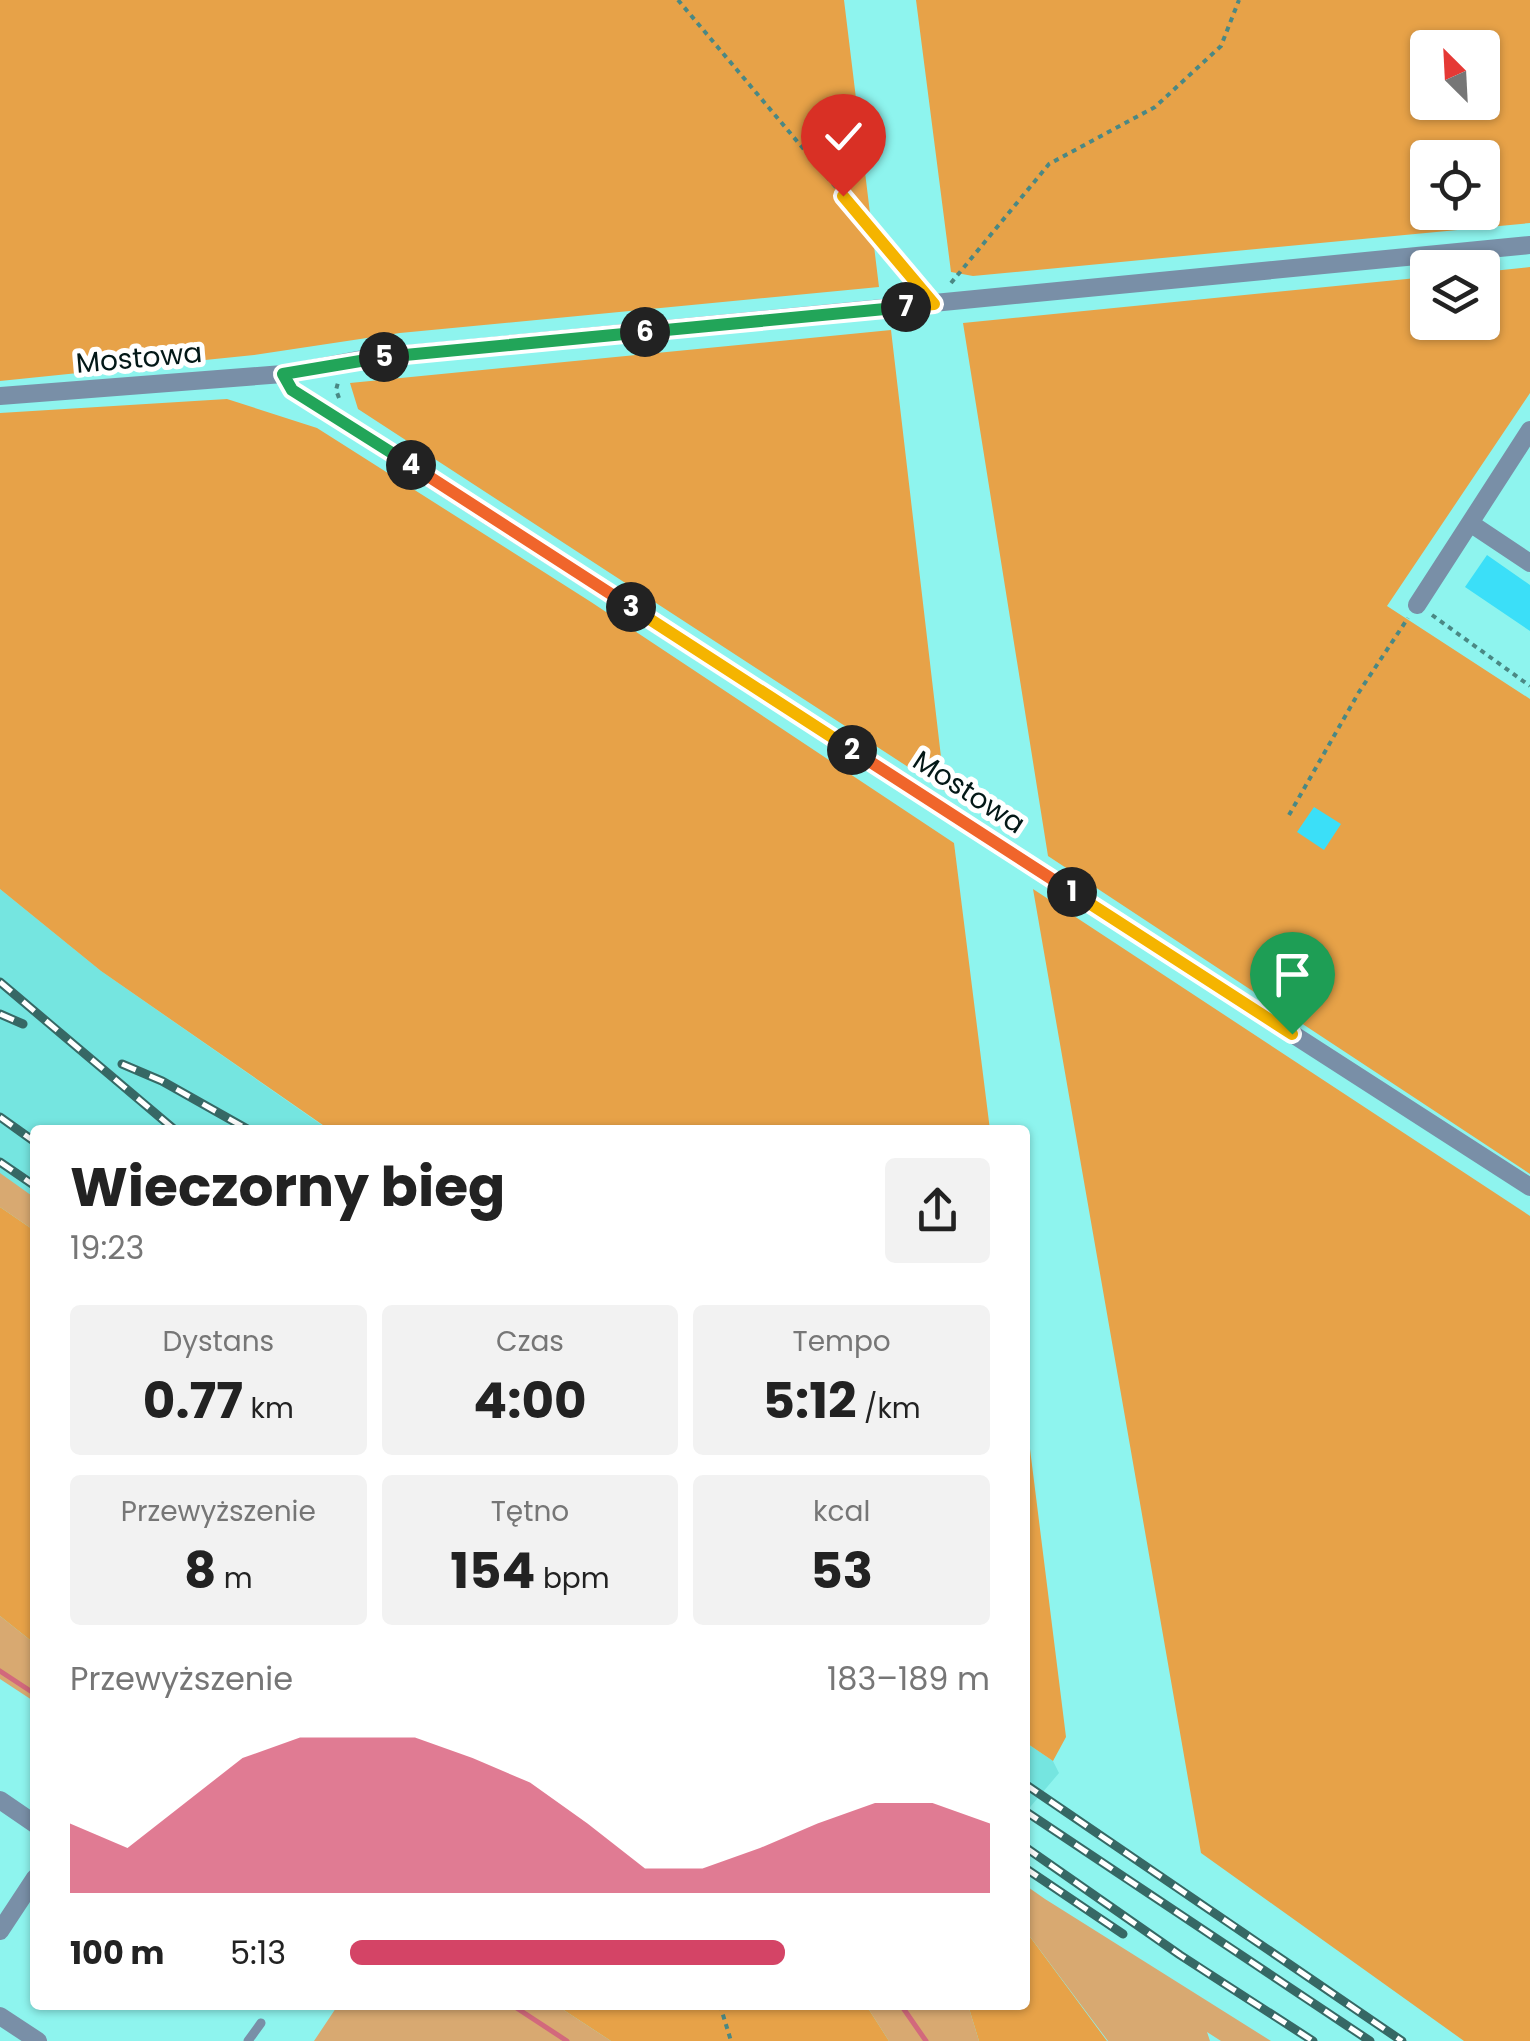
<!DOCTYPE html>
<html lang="pl">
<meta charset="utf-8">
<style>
:root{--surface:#fff;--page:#f2f2f2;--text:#222;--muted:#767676;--accent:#d44466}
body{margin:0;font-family:Poppins,sans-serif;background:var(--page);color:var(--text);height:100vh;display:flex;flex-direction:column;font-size:38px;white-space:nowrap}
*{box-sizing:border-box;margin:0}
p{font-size:32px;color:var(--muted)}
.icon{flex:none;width:55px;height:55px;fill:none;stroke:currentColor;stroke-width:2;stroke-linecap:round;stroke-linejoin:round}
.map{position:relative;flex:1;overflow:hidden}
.side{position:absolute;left:30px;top:1125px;width:1000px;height:885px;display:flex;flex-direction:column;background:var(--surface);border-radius:10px;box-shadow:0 2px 8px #0004}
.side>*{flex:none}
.needle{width:65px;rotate:336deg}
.fabs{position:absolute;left:1410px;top:30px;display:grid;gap:20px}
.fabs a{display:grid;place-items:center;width:90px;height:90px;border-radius:10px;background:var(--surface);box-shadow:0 2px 8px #0004;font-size:50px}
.pin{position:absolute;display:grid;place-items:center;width:85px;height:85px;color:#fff;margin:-102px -42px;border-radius:50% 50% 50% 0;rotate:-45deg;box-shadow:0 0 10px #0007}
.pin .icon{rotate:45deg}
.km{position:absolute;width:50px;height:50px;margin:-25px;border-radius:50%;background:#222;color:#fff;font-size:28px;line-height:50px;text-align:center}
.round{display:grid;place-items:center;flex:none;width:105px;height:105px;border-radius:10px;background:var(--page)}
.headline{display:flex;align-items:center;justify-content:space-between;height:170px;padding:0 40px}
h1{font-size:55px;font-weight:700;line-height:75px}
.stats{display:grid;grid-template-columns:repeat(3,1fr);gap:15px;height:170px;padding:10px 40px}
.stats div{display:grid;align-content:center;border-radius:10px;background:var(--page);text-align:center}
.stats b{font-size:50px;font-weight:700}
.stats small{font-size:28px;font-weight:400}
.stats p{font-size:28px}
.chart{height:280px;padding:20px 40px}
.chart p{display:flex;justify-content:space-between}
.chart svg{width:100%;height:180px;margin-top:10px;fill:var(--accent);opacity:.7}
ul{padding:0 40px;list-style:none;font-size:32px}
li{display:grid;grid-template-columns:160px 120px 1fr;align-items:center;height:75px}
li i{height:25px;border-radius:12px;background:var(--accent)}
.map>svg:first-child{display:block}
.built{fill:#75e5e0}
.green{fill:#d8a971}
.forest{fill:#e7a248;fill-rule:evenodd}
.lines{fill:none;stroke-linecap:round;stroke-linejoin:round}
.stream{stroke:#d2697c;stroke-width:5}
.building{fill:#3bdff8}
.path{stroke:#4a8884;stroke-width:4;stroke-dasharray:5 5;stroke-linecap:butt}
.service{stroke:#798fa7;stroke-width:9}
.minor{stroke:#798fa7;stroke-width:18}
.rail-casing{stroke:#366865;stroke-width:9}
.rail{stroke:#fff;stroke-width:5;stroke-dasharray:15;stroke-linecap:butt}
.split-1-casing{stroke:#fff;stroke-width:20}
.split-2-casing{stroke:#fff;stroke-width:20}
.split-3-casing{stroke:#fff;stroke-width:20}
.split-4-casing{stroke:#fff;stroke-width:20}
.split-5-casing{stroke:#fff;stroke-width:20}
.split-6-casing{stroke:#fff;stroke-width:20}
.split-7-casing{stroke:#fff;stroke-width:20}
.split-8-casing{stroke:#fff;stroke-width:20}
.split-1{stroke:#f5b400;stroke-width:12}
.split-2{stroke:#f0652b;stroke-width:12}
.split-3{stroke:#f5b400;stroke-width:12}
.split-4{stroke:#f0652b;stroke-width:12}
.split-5{stroke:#22a559;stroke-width:12}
.split-6{stroke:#22a559;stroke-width:12}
.split-7{stroke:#22a559;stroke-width:12}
.split-8{stroke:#f5b400;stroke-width:12}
.labels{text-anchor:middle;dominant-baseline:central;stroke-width:10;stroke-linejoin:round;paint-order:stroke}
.street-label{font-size:28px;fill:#031817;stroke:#fff}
</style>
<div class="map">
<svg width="1530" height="2041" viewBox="0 0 1530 2041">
<rect width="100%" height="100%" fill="#8ef4ee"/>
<path class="built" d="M0 889 101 971 329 1130H35V1229L0 1205Z
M1025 1742 1053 1761 1059 1773 1025 1813Z"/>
<path class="green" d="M0 1173 35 1198V1231L0 1207Z
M0 1616 35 1644V1702L0 1679Z
M1025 1885 1045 1899 1271 2041H1221L1207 2032 1210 2041H1108L1025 1930Z
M338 2005H556L611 2041H314Z
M866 2005H968L979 2041H889Z"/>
<path class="forest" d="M0 0H844L879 287 400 333 254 355 0 381Z
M916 0H1530V223L973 276 951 272ZM1428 48H1482V102H1428ZM1428 158H1482V212H1428Z
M1530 267V393L1387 606 1530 699V1174L1048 856 963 323 1427 277 1428 322H1482L1483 272Z
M891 330 945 791 358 409 350 383Z
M227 399 317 428 591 602 954 843 990 1130H330L101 971 0 889V413Z
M1033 889 1530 1216V2041H1464L1201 1853Z
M0 1207 35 1231V1644L0 1616Z
M1025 1409 1066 1737 1053 1761 1025 1742Z
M1025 1930 1107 2041H979L968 2005H1025Z
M556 2005H866L889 2041H611Z"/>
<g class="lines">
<path class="stream" d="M0 1671 35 1694
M512 2005 567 2041
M901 2005 926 2041"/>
</g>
<path class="building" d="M1487 555 1530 585V631L1465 587Z
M1314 807 1341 824 1324 850 1297 832Z"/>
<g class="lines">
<path class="path" d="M678 0 920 287
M951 283 1049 164 1155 107 1221 46 1239 0
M339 398 336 390 339 379
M1432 615 1530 686
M1289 815 1359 692 1408 618
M720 2005 731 2041"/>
<path class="service" d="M248 2041 261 2023"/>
<path class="minor" d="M283 374 293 390 1530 1187
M0 396 283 374 368 358 1530 245
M1470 523 1530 563
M1417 605 1530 430
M0 1800 35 1824
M0 1931 35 1878
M0 2016 38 2041"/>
<defs>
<path id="rail" d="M0 982 175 1130
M0 1014 23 1024
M122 1064 162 1081 249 1130
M0 1117 35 1142
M0 1162 35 1186
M1025 1784 1402 2041
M1025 1811 1370 2041
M1025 1847 1180 1955 1313 2041
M1025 1868 1123 1934"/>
</defs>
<use href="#rail" class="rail-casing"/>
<use href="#rail" class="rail"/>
</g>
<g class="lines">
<defs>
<path id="split-1" d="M1072 892 1292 1034"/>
<path id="split-2" d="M852 750 1072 892"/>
<path id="split-3" d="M631 607 852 750"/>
<path id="split-4" d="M411 465 631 607"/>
<path id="split-5" d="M384 357 283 374 292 390 411 465"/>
<path id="split-6" d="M384 357 645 332"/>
<path id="split-7" d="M645 332 906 307"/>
<path id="split-8" d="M843 196 934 304 906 307"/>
</defs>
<use href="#split-1" class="split-1-casing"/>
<use href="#split-2" class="split-2-casing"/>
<use href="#split-3" class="split-3-casing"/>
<use href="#split-4" class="split-4-casing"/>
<use href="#split-5" class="split-5-casing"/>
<use href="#split-6" class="split-6-casing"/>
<use href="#split-7" class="split-7-casing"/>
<use href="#split-8" class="split-8-casing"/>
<use href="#split-1" class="split-1"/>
<use href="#split-2" class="split-2"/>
<use href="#split-3" class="split-3"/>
<use href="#split-4" class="split-4"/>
<use href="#split-5" class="split-5"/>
<use href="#split-6" class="split-6"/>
<use href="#split-7" class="split-7"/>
<use href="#split-8" class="split-8"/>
</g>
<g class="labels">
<g class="street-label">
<text transform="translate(139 358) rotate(-5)">Mostowa</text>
<text transform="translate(969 792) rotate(33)">Mostowa</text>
</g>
</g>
</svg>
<div class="fabs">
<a><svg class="needle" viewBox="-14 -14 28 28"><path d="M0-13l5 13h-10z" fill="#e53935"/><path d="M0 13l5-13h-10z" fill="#767676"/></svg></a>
<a><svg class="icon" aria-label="locate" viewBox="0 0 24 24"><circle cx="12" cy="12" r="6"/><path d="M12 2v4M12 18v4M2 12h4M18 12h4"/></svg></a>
<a><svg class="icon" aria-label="layers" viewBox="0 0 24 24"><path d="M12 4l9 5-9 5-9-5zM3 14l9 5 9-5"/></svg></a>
</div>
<div class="pin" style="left:1292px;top:1034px;background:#1e9e55"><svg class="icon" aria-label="arrive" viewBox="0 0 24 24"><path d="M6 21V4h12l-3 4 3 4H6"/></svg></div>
<div class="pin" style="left:843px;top:196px;background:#d93025"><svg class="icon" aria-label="check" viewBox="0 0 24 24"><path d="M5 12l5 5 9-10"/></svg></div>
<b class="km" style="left:1072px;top:892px">1</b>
<b class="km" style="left:852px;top:750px">2</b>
<b class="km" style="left:631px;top:607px">3</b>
<b class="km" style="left:411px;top:465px">4</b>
<b class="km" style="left:384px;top:357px">5</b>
<b class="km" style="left:645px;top:332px">6</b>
<b class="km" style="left:906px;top:307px">7</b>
<section class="side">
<div class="headline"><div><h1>Wieczorny bieg</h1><p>19:23</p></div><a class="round"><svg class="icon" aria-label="share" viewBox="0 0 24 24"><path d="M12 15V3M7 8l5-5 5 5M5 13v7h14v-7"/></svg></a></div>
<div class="stats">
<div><p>Dystans</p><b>0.77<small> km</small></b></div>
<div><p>Czas</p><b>4:00</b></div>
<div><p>Tempo</p><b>5:12<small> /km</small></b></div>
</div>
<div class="stats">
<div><p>Przewyższenie</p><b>8<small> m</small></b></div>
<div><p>Tętno</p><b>154<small> bpm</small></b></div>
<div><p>kcal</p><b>53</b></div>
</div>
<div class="chart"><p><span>Przewyższenie</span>183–189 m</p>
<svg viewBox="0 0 160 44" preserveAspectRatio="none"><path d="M0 44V27L10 33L20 22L30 11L40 6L50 6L60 6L70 11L80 17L90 27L100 38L110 38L120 33L130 27L140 22L150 22L160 27V44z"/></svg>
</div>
<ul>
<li><b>100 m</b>5:13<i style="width:68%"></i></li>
</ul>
</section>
</div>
